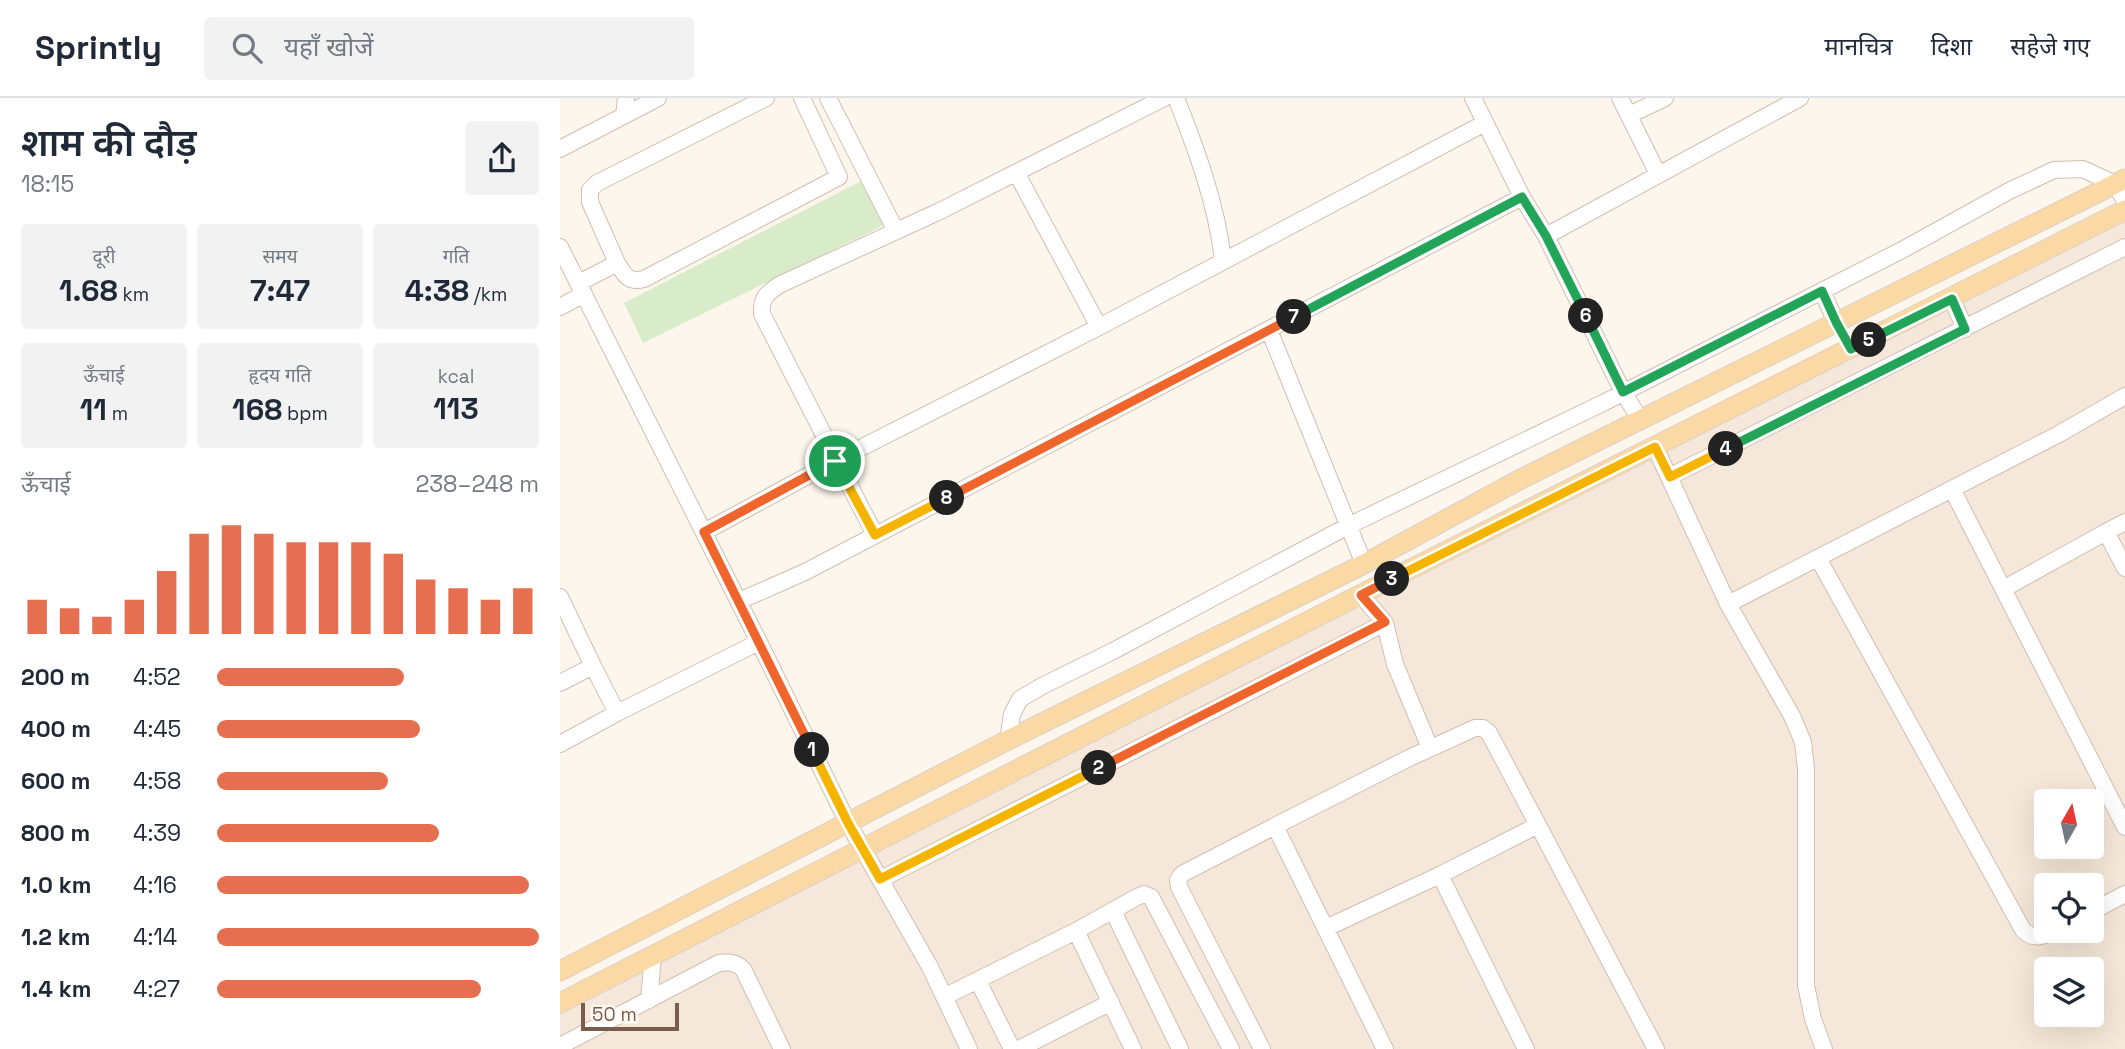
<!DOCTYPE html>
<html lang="hi">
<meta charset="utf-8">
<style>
:root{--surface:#fff;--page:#f2f2f3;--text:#1f2937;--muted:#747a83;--line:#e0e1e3;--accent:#e76f51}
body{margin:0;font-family:"Space Grotesk","Noto Sans Devanagari",sans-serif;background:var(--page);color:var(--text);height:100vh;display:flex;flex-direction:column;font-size:26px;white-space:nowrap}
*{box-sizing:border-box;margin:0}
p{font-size:23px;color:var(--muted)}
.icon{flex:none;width:38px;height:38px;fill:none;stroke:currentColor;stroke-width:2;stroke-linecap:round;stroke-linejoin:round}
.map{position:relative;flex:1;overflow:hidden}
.drawer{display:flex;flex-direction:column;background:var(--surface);width:560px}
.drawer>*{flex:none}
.needle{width:46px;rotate:9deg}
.tools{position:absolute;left:1474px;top:691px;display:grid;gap:14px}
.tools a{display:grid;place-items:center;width:70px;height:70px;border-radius:7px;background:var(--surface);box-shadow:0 7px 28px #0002;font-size:35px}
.scale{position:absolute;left:21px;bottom:18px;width:98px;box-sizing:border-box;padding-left:7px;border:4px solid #7a5c4d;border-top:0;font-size:19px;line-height:24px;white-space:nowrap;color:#7a5c4d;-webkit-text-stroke:5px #fffaf3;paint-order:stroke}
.pin{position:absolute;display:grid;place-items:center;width:60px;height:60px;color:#fff;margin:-30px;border:4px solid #fff;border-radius:50%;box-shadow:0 2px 7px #0007}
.km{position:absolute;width:35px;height:35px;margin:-18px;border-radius:50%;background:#222;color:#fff;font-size:19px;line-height:35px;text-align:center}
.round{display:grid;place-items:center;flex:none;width:74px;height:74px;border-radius:7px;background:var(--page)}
.headline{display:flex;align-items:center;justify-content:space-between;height:119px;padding:0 21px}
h1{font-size:38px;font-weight:600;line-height:52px}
.figures{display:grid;grid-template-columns:repeat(3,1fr);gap:10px;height:119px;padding:7px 21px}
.figures div{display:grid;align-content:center;border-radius:7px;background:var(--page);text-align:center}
.figures b{font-size:30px;font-weight:600}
.figures small{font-size:19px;font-weight:400}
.figures p{font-size:19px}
.chart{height:196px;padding:14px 21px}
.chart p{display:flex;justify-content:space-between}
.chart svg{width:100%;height:126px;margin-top:7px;stroke:var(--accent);stroke-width:6}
ul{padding:0 21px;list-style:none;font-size:23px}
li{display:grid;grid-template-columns:112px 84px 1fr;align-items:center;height:52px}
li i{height:18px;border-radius:9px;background:var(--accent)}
header{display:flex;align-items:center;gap:42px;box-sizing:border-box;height:98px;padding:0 35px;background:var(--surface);border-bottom:2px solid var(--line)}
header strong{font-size:33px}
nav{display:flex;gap:38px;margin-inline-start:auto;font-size:24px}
.search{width:490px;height:63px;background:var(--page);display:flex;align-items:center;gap:18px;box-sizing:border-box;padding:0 24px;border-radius:7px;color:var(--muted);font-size:26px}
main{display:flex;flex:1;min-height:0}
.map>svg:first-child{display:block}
.residential{fill:#f5e8da;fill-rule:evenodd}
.green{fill:#d8ecc9}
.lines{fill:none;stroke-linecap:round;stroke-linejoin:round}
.minor-casing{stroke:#d1beb0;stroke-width:18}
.major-casing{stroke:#dad1cd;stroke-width:21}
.minor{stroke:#fff;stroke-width:16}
.major{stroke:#fbd9a5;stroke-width:19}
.split-1-casing{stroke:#fff;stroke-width:14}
.split-2-casing{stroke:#fff;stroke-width:14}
.split-3-casing{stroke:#fff;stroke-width:14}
.split-4-casing{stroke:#fff;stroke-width:14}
.split-5-casing{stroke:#fff;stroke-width:14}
.split-6-casing{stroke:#fff;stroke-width:14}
.split-7-casing{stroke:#fff;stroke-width:14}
.split-8-casing{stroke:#fff;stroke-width:14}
.split-9-casing{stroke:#fff;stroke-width:14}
.split-1{stroke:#f0652b;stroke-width:9}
.split-2{stroke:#f5b400;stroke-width:9}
.split-3{stroke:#f0652b;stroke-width:9}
.split-4{stroke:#f5b400;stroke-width:9}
.split-5{stroke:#22a559;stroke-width:9}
.split-6{stroke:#22a559;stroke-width:9}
.split-7{stroke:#22a559;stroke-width:9}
.split-8{stroke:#f0652b;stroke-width:9}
.split-9{stroke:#f5b400;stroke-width:9}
</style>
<header>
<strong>Sprintly</strong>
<div class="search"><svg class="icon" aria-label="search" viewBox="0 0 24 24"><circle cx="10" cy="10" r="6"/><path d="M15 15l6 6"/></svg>यहाँ खोजें</div>
<nav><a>मानचित्र</a><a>दिशा</a><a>सहेजे गए</a></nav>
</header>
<main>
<section class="drawer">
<div class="headline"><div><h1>शाम की दौड़</h1><p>18:15</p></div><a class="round"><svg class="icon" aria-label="share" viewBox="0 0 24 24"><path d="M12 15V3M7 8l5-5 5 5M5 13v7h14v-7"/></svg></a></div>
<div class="figures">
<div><p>दूरी</p><b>1.68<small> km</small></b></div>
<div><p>समय</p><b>7:47</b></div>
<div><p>गति</p><b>4:38<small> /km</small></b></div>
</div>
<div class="figures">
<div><p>ऊँचाई</p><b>11<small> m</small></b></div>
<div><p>हृदय गति</p><b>168<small> bpm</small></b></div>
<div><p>kcal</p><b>113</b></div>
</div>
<div class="chart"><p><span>ऊँचाई</span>238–248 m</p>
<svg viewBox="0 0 160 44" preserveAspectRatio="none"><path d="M5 44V32M15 44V35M25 44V38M35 44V32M45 44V22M55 44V9M65 44V6M75 44V9M85 44V12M95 44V12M105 44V12M115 44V16M125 44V25M135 44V28M145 44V32M155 44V28"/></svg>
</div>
<ul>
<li><b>200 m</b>4:52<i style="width:58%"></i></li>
<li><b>400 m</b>4:45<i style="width:63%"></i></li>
<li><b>600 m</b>4:58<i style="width:53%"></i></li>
<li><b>800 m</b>4:39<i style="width:69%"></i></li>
<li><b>1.0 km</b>4:16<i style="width:97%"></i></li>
<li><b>1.2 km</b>4:14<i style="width:100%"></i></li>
<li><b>1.4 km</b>4:27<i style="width:82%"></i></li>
</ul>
</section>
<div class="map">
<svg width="1565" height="951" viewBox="0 0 1565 951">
<rect width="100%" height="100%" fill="#fdf6ec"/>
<path class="residential" d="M1565 115V951H0V915ZM1486 704H1531V749H1486ZM1486 788H1531V833H1486ZM1486 872H1531V917H1486Z"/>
<path class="green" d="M303 82 324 127 83 245 64 205Z"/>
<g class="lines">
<defs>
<path id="minor" d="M268 0 336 133
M616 0C637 53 657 107 663 163
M913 0 962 99 986 138 1063 294 1081 323
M1060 0 1098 76
M1069 17 1105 0
M64 18 66 0
M0 51 98 0
M457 76 539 229
M986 138 1240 0
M0 149 199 544 288 725 370 869 409 951
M57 165 30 104V92L37 85 206 0
M19 185 57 165C65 178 69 185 84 181L279 79 242 0
M1262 193 1276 224
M1392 201 1405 231
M0 209 24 196
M709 232 804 466
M1095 349 1168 506 1232 618 1243 644 1246 671V887L1253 921 1264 951
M1109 379 1565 149
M1392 391 1565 729
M1565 424 1546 434 1565 470
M144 434 275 363 539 229 925 25
M315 437 202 216C201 200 206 196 219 187L380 113 604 0
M1258 460 1463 832C1473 842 1482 839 1495 833
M1443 491 1546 434
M801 497 825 525 835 566 870 650
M0 499 33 568
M179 503 245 474 962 99
M1168 506 1499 336 1565 298
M0 585 33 568 57 615
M448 642 452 616 460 601 482 588 553 553 788 428 1043 305 1344 151 1449 93 1494 72 1523 71 1555 86 1565 103
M0 646 57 615 199 544
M715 728 849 660 915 630H923L929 635 978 727
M880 777 966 951
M321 781 825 525
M553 813 620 951
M1531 814 1565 796
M766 830 880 777 978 727 1096 951
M516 833 577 799 584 796 591 799 671 951
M418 883 452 951
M384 899 516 833 573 951
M89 902 93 858
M0 948 159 865C170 864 175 864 183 871L222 951
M459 951 551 904
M702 951 619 789 618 782 622 776 715 728 825 951"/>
<path id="major" d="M0 873 448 642 804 466 959 382 1565 81
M0 905 825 484 1565 112"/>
</defs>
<use href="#minor" class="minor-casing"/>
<use href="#major" class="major-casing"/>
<use href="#minor" class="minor"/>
<use href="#major" class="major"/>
</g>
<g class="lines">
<defs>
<path id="split-1" d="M252 652 144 434 275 363"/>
<path id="split-2" d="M252 652 288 725 320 781 539 670"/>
<path id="split-3" d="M539 670 825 524 801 497 832 481"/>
<path id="split-4" d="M832 481 1095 349 1110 379 1166 351"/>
<path id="split-5" d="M1166 351 1405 231 1392 201 1309 242"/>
<path id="split-6" d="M1026 218 1063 294 1262 193 1276 224 1291 251 1309 242"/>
<path id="split-7" d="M734 219 962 99 986 138 1026 218"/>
<path id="split-8" d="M387 400 734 219"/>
<path id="split-9" d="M275 363 315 437 387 400"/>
</defs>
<use href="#split-1" class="split-1-casing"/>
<use href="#split-2" class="split-2-casing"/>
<use href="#split-3" class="split-3-casing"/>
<use href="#split-4" class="split-4-casing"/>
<use href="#split-5" class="split-5-casing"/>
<use href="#split-6" class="split-6-casing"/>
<use href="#split-7" class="split-7-casing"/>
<use href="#split-8" class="split-8-casing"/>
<use href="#split-9" class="split-9-casing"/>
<use href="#split-1" class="split-1"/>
<use href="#split-2" class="split-2"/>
<use href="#split-3" class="split-3"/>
<use href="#split-4" class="split-4"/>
<use href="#split-5" class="split-5"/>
<use href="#split-6" class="split-6"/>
<use href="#split-7" class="split-7"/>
<use href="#split-8" class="split-8"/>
<use href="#split-9" class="split-9"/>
</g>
</svg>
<div class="tools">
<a><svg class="needle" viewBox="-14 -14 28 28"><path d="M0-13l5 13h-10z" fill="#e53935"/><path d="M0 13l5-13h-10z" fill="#747a83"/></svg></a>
<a><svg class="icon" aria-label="locate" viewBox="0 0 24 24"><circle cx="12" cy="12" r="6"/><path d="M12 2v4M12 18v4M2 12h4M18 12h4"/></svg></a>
<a><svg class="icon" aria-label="layers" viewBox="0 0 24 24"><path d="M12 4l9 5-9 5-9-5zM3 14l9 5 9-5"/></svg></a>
</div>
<div class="scale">50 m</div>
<div class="pin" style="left:275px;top:363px;background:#1e9e55"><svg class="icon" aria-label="arrive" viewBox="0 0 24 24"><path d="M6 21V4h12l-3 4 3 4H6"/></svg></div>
<b class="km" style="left:252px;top:652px">1</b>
<b class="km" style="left:539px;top:670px">2</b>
<b class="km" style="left:832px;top:481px">3</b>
<b class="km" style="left:1166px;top:351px">4</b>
<b class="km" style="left:1309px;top:242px">5</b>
<b class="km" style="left:1026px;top:218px">6</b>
<b class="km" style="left:734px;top:219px">7</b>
<b class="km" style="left:387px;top:400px">8</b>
</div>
</main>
